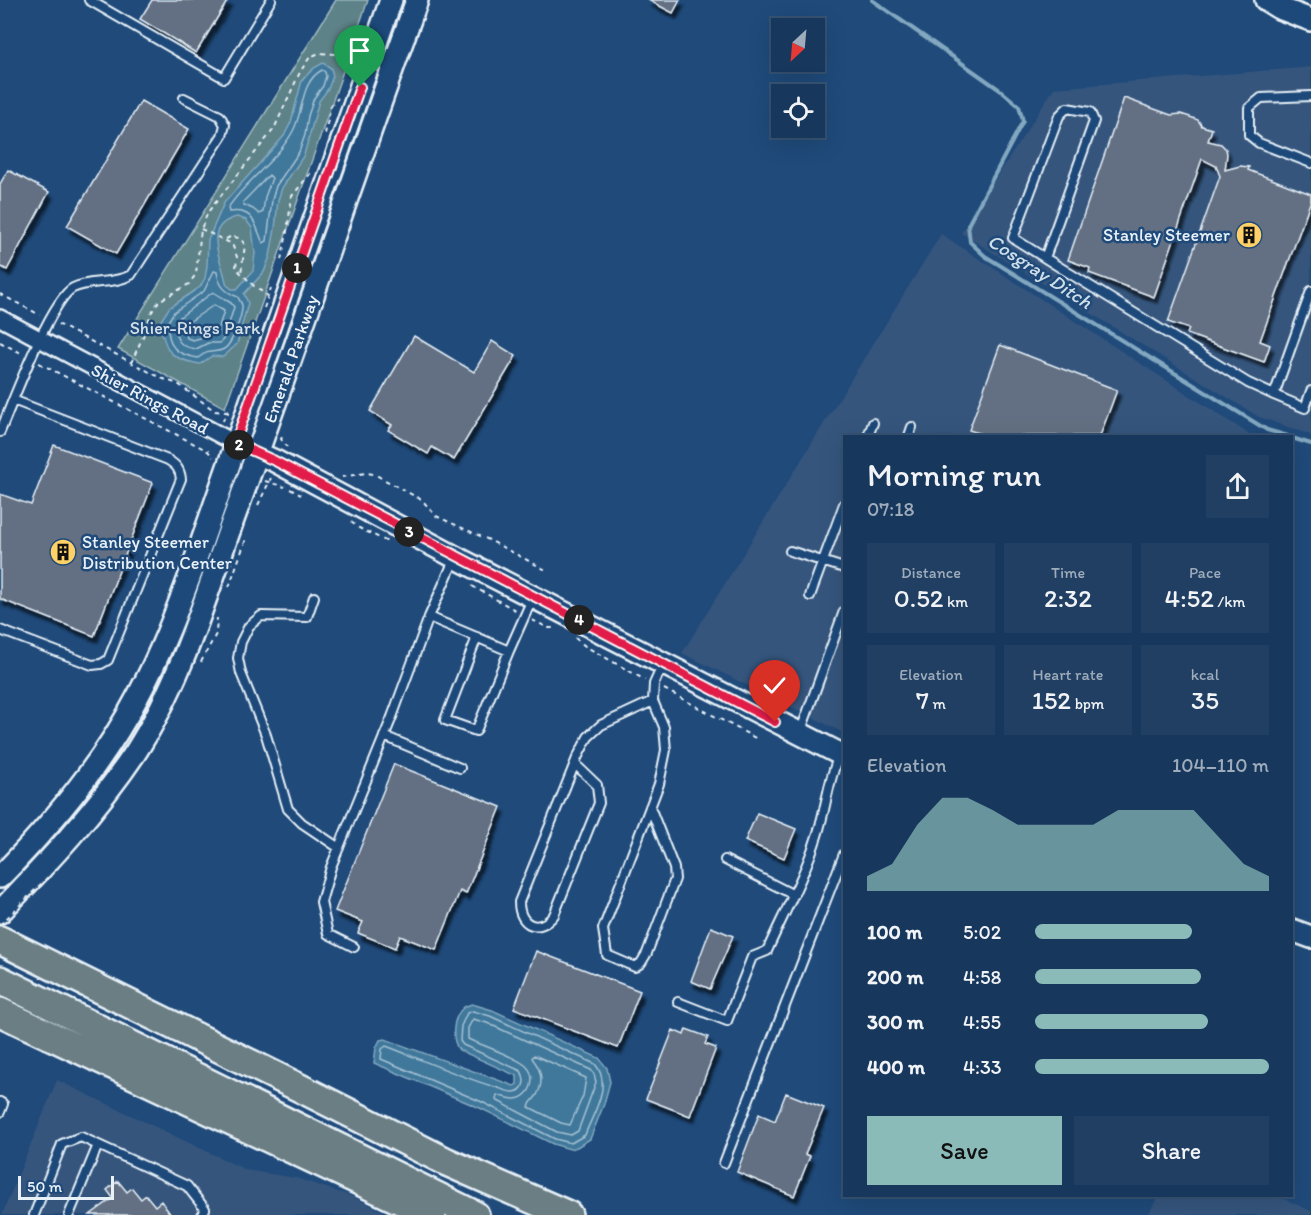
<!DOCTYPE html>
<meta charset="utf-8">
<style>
:root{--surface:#17385c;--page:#203f62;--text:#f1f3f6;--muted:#9eacbb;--line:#365272;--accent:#8bbbb9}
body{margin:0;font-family:Itim,sans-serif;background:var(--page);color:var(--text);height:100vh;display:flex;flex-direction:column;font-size:22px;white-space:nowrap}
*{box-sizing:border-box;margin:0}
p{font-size:20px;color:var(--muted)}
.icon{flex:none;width:33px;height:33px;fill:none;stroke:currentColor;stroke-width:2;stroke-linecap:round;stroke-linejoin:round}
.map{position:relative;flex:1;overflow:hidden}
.panel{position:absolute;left:843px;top:435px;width:450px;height:762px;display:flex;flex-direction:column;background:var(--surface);border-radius:0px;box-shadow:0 6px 24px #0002,0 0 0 2px var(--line)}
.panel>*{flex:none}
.needle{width:39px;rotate:206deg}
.controls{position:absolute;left:771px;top:18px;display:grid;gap:12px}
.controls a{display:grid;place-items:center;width:54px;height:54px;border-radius:0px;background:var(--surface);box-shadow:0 6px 24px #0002,0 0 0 2px var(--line);font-size:30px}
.scale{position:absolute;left:18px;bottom:15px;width:96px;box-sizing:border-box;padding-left:6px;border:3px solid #e8f1f8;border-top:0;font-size:16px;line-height:21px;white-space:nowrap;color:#e8f1f8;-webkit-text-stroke:4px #1f4a7a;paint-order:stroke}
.pin{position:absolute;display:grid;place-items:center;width:51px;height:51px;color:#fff;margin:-62px -26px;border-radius:50% 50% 50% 0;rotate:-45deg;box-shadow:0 0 6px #0007}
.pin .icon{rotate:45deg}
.km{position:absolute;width:30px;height:30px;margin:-15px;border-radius:50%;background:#222;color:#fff;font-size:16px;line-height:30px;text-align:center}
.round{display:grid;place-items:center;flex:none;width:63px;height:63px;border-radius:0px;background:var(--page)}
.overview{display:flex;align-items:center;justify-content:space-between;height:102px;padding:0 24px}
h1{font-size:33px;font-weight:600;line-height:45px}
.stats{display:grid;grid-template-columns:repeat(3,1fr);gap:9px;height:102px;padding:6px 24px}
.stats div{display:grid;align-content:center;border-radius:0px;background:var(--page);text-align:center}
.stats b{font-size:26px;font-weight:600}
.stats small{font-size:16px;font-weight:400}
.stats p{font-size:16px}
.chart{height:168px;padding:12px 24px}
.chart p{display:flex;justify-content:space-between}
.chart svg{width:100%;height:108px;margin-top:6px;fill:var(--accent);opacity:.7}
.action{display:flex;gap:12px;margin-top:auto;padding:12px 24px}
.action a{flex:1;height:69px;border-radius:0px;background:var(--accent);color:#111;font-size:24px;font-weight:600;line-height:69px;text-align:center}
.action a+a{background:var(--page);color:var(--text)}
ul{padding:0 24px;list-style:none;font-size:20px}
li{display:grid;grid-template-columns:96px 72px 1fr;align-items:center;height:45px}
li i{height:15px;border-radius:8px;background:var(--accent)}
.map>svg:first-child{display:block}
.built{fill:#34557d}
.green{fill:#5d8287;stroke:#a2bac0;stroke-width:1.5}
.water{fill:#40789b;stroke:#83a8c0;stroke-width:1.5;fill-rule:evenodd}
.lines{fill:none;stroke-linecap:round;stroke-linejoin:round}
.shore{stroke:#a5c1d3;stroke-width:1.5}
.stream{stroke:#83a8c0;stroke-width:4}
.building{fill:#647083;stroke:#e8f1f8;stroke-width:1.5;filter:url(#shadow)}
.lane-casing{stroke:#e8f1f8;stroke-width:12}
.street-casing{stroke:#e8f1f8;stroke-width:20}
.secondary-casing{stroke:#e8f1f8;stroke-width:26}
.highway-casing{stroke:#e8f1f8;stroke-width:32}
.path{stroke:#e8f1f8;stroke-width:2;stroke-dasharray:4.5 4.5;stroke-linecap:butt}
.lane{stroke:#1f4a7a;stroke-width:8}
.street{stroke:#1f4a7a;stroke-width:15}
.secondary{stroke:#1f4a7a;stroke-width:21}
.highway{stroke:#6b7e84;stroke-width:27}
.path-bridge{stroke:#e8f1f8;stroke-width:2;stroke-dasharray:4.5 4.5;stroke-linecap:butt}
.route-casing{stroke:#fff;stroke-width:12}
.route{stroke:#e11d48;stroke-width:8}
.labels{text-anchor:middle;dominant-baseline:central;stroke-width:5;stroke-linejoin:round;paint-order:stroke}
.poi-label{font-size:18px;fill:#e8f1f8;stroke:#1f4a7a;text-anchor:end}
.park-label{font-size:18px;fill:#d3e0e7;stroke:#1f4a7a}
.street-label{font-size:18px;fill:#e8f1f8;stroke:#1f4a7a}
.water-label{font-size:20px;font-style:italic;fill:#cfdfea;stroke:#1f4a7a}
</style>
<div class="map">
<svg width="1311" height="1215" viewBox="0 0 1311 1215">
<defs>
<filter id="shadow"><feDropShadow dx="3.5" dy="6" stdDeviation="1.5" flood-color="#0009"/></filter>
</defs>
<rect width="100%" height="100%" fill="#1f4a7a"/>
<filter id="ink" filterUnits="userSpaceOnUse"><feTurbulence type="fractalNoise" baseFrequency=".0167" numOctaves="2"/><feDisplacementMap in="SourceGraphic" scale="12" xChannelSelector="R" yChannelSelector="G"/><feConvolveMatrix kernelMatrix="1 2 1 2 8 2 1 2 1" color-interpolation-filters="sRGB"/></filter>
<g filter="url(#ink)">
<path class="built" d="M1311 67V435L1259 417 961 233 1054 88Z
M941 234 1249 434 1248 436H844V733L682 653Z
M57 1080 246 1170 296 1178 351 1196 390 1215H2Z
M1158 1196H1278L1311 1211V1215H1148Z"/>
<path class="green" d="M336 0H368L225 408 118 349Z"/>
<path class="water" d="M323 63 331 68 333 76 328 89 319 101 304 155 282 188 278 200 275 229 270 256 264 272 244 294 248 303 237 344 223 357 212 356 200 364C170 359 165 352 160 322L169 308 200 287 205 278 207 266 208 240 224 203 284 136 291 122 302 80 314 68ZM237 217 246 220 252 228 255 253 253 271 237 289H232L227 285C225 279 224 273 222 267 215 246 208 224 237 217Z
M472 1004 492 1010 599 1058 607 1068 610 1082 604 1104 590 1139 577 1147 570 1149 553 1144 480 1108 374 1063 376 1048 380 1040 385 1039 514 1086 517 1084V1076L459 1050C451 1039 452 1018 463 1008 465 1006 469 1005 472 1004Z"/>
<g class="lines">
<path class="shore" d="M322 70 325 72 326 76 323 86 314 98 308 116 305 135 299 152 276 186 272 200 267 241 263 243C255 226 255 208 229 212L228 208C246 180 277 161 293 131 304 111 300 82 322 70Z
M269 175 272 178 265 197 263 212 259 214 253 209 244 205 243 202Z
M214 271 217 272C219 286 225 292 238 297 239 300 241 302 242 305 243 314 232 345 224 349 216 354 210 348 198 358 174 354 169 347 167 323L174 312 204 291Z
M213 292 231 303 234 307 225 337 220 343H208L196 349C180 347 175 340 175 325L180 317Z
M214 305 224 311 217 333 193 340 187 338 184 328 186 324Z
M473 1011 490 1016 595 1064C613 1085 593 1113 585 1135L571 1143 555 1139 482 1102 381 1059 382 1049 386 1046C423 1060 458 1076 495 1087 500 1088 507 1092 513 1092 525 1092 526 1079 521 1071L463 1045 460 1041 461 1026 467 1013Z
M473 1019 487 1023 591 1070 594 1074 596 1082 578 1131 571 1135 557 1132 496 1100 497 1095C508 1098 518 1103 527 1093 533 1086 534 1074 527 1067 520 1058 481 1045 468 1039V1028Z
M534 1055 586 1078 583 1096 570 1125 561 1123 529 1107C530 1102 534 1100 537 1095 544 1082 541 1069 532 1058Z"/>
<path class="stream" d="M872 0 1000 90 1019 106 1023 121 968 225 970 242 985 256 1267 430 1288 436
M1292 438 1311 444"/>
</g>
<path class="building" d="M152 0H228L196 53 140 19Z
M648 0H680L673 13Z
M1124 98 1171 115 1181 114 1190 117 1198 120 1202 126 1212 129 1208 141 1221 144 1226 149 1227 154 1225 170 1240 166 1249 167 1248 170 1311 194V200L1260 341 1270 345 1264 362 1187 334 1189 329 1168 322 1220 176 1216 166 1202 159 1154 297 1089 273 1090 268 1068 260Z
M141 101 189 129 116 254 67 226Z
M8 170 49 192 7 270 0 266V184Z
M414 336 474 372 492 341 516 356 454 460 432 447 428 454 388 430 392 425 370 411Z
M1000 345 1117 390 1100 436H988L969 430Z
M54 445 153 483 94 636 0 599V494L31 505Z
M394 764 501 807 466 894 460 891 436 950 400 936 395 948 358 933 363 922 335 911Z
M757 813 796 829 784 858 745 841Z
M711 927 733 936 710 989 691 981Z
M536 951 640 991 618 1048 514 1008Z
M686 1029 708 1037 705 1044 716 1048 690 1116 646 1099 673 1030 684 1035Z
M786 1093 824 1108 805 1154 810 1156 794 1196 737 1172 759 1114 775 1121Z
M118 1181 127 1192 132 1188 141 1199 146 1195 155 1206 161 1201 171 1215H90L113 1198 107 1190Z"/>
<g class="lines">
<defs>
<path id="lane" d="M89 0 224 78 271 0
M1311 96 1261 98 1249 108V135L1259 143 1311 163
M1045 258 1094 121 1090 112 1067 108 1059 116 1013 238 1061 268 1248 383 1274 395
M1311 291 1274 395 1305 408 1311 391
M0 432C11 406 51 299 73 288 91 279 112 285 131 275L222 136 225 125 220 116 184 98
M868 436 873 423
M909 436 912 427
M790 551 844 568
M810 596 844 504
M314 597 307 617 261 616 249 626 241 642 238 658 241 673 266 735 288 809 302 823 339 848
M429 617 509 651 533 597
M0 630 92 665 101 664 108 660 181 479C180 469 176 465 168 460L13 400
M477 637 445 720 476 731 509 651
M800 733 844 611
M384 736 460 768
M575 764 597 785 599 803 554 915C539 934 519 926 519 902L577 758 588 737 601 725 653 701
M650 807 674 868 675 879 647 953 641 963 635 967 607 955 603 929 659 784 666 750 664 727 653 701 654 684 663 664
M725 860 794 895
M354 947 328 934 321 902 331 867 392 717 429 617 455 558
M678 1002 727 1021 752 957 767 951C784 913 805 875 817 836 826 809 828 781 839 755
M0 1102 3 1104 0 1112
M724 1163 844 854
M34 1215 62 1144 81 1137 187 1186 205 1209 202 1215
M69 1215 98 1145"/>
<path id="street" d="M0 318 235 443"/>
<path id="secondary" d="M1266 0 1279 8 1311 20
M246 448 275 461 455 557 844 756
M0 877C53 823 103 763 138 696 160 655 176 613 192 570L391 0
M0 912C48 862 96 811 135 753 183 679 207 591 237 509 299 340 356 169 417 0
M1292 930 1311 937"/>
<path id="highway" d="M0 940 306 1091 447 1162 568 1215
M0 980 475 1215
M0 1012 432 1215"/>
</defs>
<use href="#lane" class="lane-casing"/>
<use href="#street" class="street-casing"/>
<use href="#secondary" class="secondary-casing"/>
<use href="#highway" class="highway-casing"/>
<path class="path" d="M325 134 331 106 338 98
M201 229 232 244 237 257 236 268 254 286 268 296
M226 239 232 236 241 239 245 245 241 273
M281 260 286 238 292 196 313 170
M0 294 40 315
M264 308 271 288
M58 324 161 378 178 384 215 411 226 412 231 407
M0 342 21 353
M39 363 208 451 213 457
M131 363 145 332 151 313 159 301 189 284 196 274 201 229 208 212 274 129 300 72 310 57 319 53 354 55
M223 421 226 412 229 413
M282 437 281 439 287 447
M342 477 366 473 374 474 422 500 436 516 489 540 546 570
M265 481 285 487
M290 489 301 495
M258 505 271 478
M351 522 359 528 390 543
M472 586 517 611
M229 587 246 539
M532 620 549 628H555
M575 638 585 646 645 680
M201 662 216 634 217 618
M664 689 759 740"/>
<use href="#lane" class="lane"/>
<use href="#street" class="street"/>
<use href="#secondary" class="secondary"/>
<use href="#highway" class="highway"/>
<path class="path-bridge" d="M0 925 51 874"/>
</g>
</g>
<g class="lines" filter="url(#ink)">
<defs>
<path id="route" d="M360 87 235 443 275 461 775 722"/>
</defs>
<use href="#route" class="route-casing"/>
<use href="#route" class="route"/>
</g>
<defs>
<symbol id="building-disc" viewBox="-11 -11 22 22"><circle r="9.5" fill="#ffd166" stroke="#1f4a7a"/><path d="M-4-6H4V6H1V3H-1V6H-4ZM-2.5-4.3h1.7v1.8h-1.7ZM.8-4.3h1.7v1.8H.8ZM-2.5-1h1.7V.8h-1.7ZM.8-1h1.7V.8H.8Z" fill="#111"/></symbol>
</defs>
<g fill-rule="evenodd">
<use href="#building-disc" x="1234" y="220" width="30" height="30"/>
<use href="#building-disc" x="48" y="537" width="30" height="30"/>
</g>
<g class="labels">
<g class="poi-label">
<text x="1230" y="235">Stanley Steemer</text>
<text x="82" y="542" text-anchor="start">Stanley Steemer<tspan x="82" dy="21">Distribution Center</tspan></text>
</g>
<g class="park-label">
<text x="195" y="328">Shier-Rings Park</text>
</g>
<g class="street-label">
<text transform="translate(291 359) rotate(-71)">Emerald Parkway</text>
<text transform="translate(150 399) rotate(28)">Shier Rings Road</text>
</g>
<g class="water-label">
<text transform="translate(1040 271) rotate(33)">Cosgray Ditch</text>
</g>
</g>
</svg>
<div class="controls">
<a><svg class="needle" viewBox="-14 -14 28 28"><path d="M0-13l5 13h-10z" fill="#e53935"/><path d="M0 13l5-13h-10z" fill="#9eacbb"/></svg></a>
<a><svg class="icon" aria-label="locate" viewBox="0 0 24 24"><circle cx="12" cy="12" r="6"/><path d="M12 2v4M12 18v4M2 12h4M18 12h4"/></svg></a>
</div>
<div class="scale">50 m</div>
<div class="pin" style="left:360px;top:87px;background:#1e9e55"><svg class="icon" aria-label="arrive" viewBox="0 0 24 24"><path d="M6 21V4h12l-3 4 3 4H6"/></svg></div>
<div class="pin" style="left:775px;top:722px;background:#d93025"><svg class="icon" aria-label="check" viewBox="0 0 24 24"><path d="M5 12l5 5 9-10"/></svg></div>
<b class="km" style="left:297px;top:268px">1</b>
<b class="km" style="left:239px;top:445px">2</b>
<b class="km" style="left:409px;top:532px">3</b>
<b class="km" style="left:579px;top:620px">4</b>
<section class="panel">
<div class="overview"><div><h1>Morning run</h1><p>07:18</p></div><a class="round"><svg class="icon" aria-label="share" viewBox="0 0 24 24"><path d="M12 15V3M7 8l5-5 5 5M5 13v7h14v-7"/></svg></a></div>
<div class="stats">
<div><p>Distance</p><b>0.52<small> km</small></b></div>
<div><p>Time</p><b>2:32</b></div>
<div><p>Pace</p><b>4:52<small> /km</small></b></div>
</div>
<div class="stats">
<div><p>Elevation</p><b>7<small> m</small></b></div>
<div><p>Heart rate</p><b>152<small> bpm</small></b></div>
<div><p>kcal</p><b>35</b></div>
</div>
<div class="chart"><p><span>Elevation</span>104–110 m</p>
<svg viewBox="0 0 160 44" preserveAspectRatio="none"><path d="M0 44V38L10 33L20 17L30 6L40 6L50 11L60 17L70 17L80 17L90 17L100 11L110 11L120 11L130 11L140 22L150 33L160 38V44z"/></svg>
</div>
<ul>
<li><b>100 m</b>5:02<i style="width:67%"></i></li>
<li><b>200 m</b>4:58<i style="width:71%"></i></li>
<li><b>300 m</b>4:55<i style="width:74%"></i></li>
<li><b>400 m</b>4:33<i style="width:100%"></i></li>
</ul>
<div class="action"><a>Save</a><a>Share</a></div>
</section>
</div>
